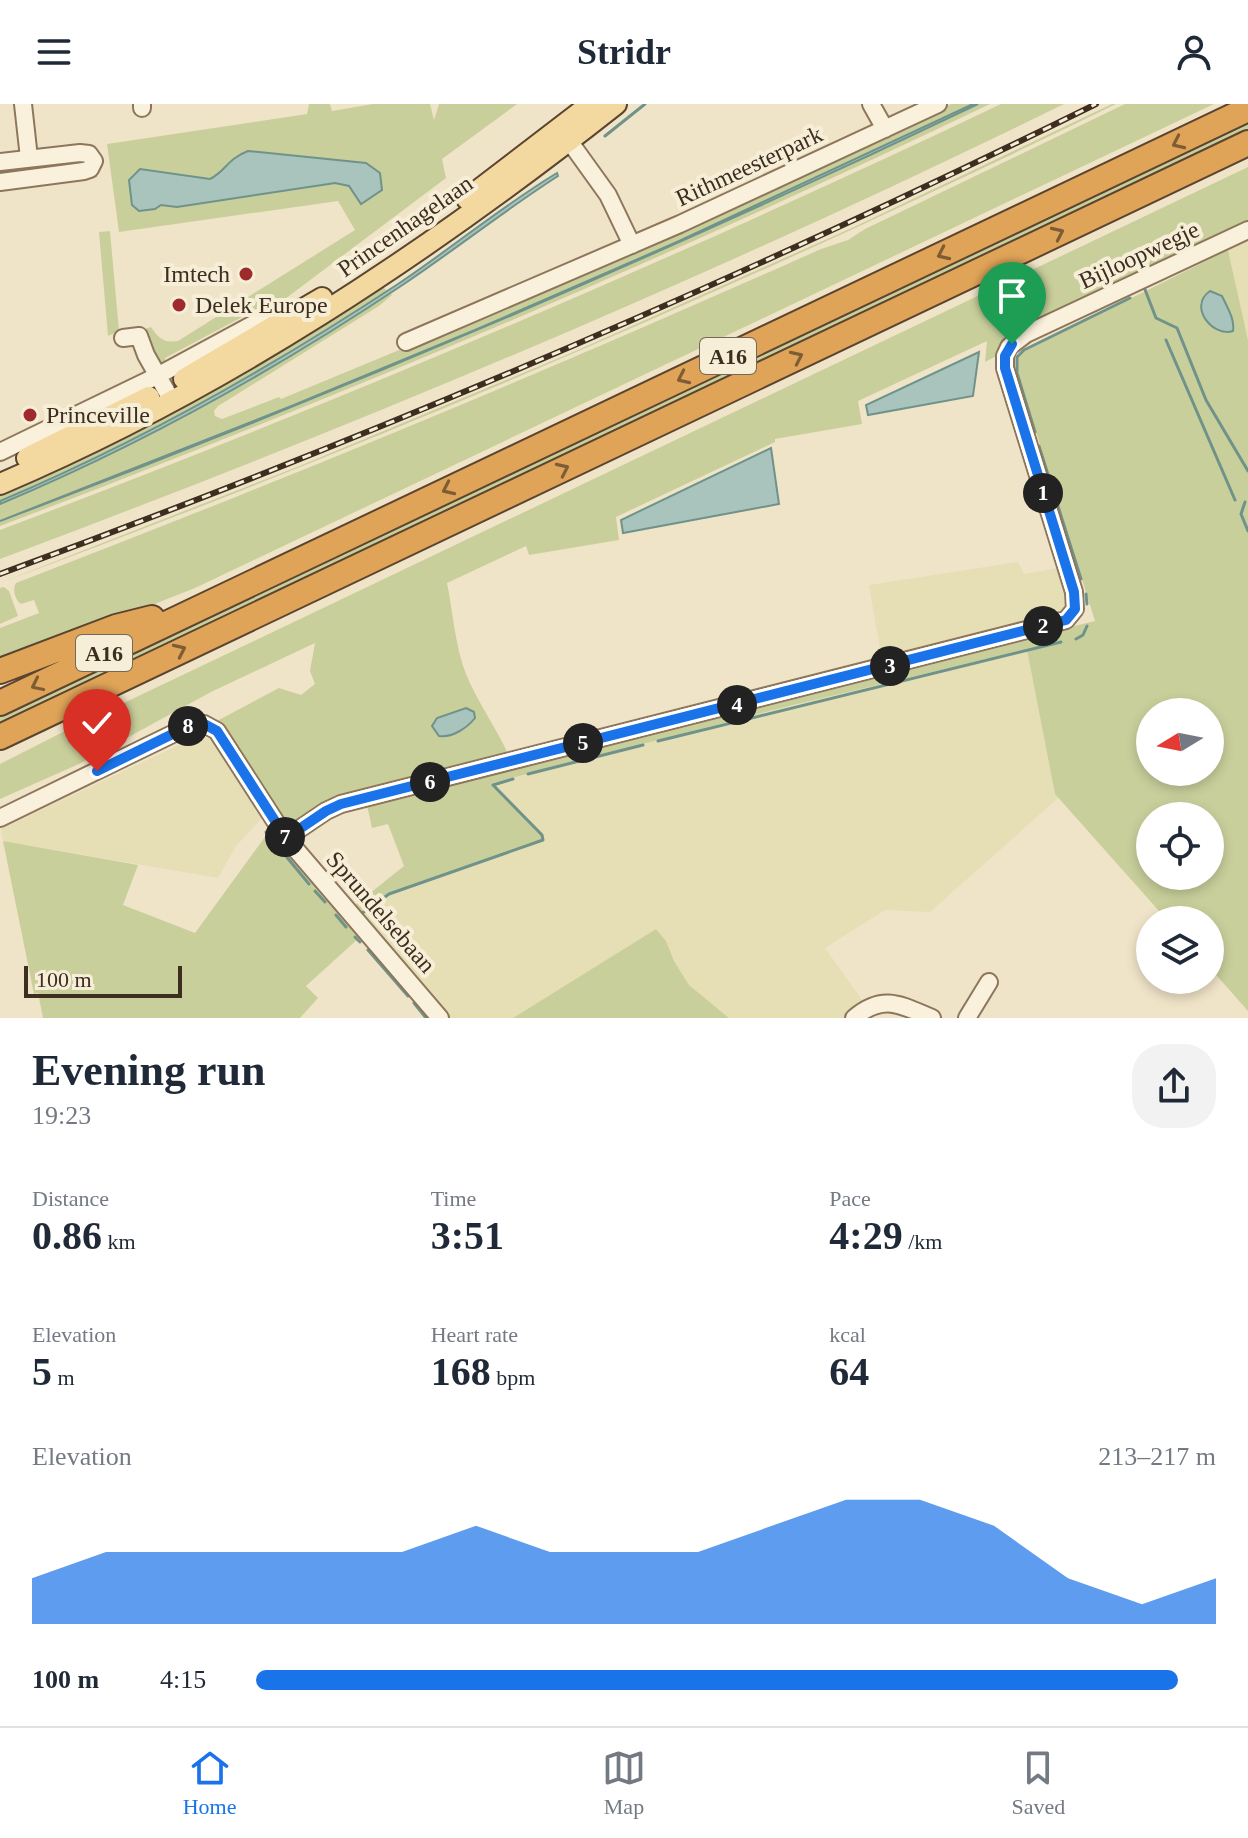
<!DOCTYPE html>
<meta charset="utf-8">
<style>
:root{--surface:#fff;--page:#f2f2f3;--text:#1f2937;--muted:#747a83;--line:#e0e1e3;--accent:#1a73e8}
body{margin:0;font-family:"Times New Roman",serif;background:var(--page);color:var(--text);height:100vh;display:flex;flex-direction:column;font-size:30px;white-space:nowrap}
*{box-sizing:border-box;margin:0}
p{font-size:26px;color:var(--muted)}
.icon{flex:none;width:44px;height:44px;fill:none;stroke:currentColor;stroke-width:2;stroke-linecap:round;stroke-linejoin:round}
.map{position:relative;height:914px;overflow:hidden}
.sheet{display:flex;flex-direction:column;background:var(--surface);flex:1}
.sheet>*{flex:none}
.needle{width:52px;rotate:260deg}
.buttons{position:absolute;left:1136px;top:594px;display:grid;gap:16px}
.buttons a{display:grid;place-items:center;width:88px;height:88px;border-radius:50%;background:var(--surface);box-shadow:0 4px 12px #0003;font-size:40px}
.scale{position:absolute;left:24px;bottom:20px;width:158px;box-sizing:border-box;padding-left:8px;border:4px solid #3d2e20;border-top:0;font-size:22px;line-height:28px;white-space:nowrap;color:#3d2e20;-webkit-text-stroke:6px #f7eed8;paint-order:stroke}
.pin{position:absolute;display:grid;place-items:center;width:68px;height:68px;color:#fff;margin:-82px -34px;border-radius:50% 50% 50% 0;rotate:-45deg;box-shadow:0 0 8px #0007}
.pin .icon{rotate:45deg}
.km{position:absolute;width:40px;height:40px;margin:-20px;border-radius:50%;background:#222;color:#fff;font-size:22px;line-height:40px;text-align:center}
.round{display:grid;place-items:center;flex:none;width:84px;height:84px;border-radius:32px;background:var(--page)}
.head{display:flex;align-items:center;justify-content:space-between;height:136px;padding:0 32px}
h1{font-size:44px;font-weight:600;line-height:60px}
.stats{display:grid;grid-template-columns:repeat(3,1fr);gap:12px;height:136px;padding:8px 32px}
.stats div{display:grid;align-content:center}
.stats b{font-size:40px;font-weight:600}
.stats small{font-size:22px;font-weight:400}
.stats p{font-size:22px}
.chart{height:224px;padding:16px 32px}
.chart p{display:flex;justify-content:space-between}
.chart svg{width:100%;height:144px;margin-top:8px;fill:var(--accent);opacity:.7}
ul{padding:0 32px;list-style:none;font-size:26px}
li{display:grid;grid-template-columns:128px 96px 1fr;align-items:center;height:60px}
li i{height:20px;border-radius:10px;background:var(--accent)}
header{display:flex;justify-content:space-between;align-items:center;height:104px;padding:0 32px;background:var(--surface);font-size:36px;font-weight:600}
.tabs{display:flex;justify-content:space-around;align-items:center;height:112px;border-top:2px solid var(--line);background:var(--surface);font-size:22px;color:var(--muted)}
.tabs a{display:grid;justify-items:center;gap:4px}
.tabs .on{color:var(--accent)}
.map>svg:first-child{display:block}
.farmland{fill:#e6deb5}
.green{fill:#c9cf9b;fill-rule:evenodd}
.water{fill:#a9c4bc;stroke:#6f938a;stroke-width:2}
.lines{fill:none;stroke-linecap:round;stroke-linejoin:round}
.stream{stroke:#6f938a;stroke-width:3}
.minor-casing{stroke:#8d765c;stroke-width:20}
.major-casing{stroke:#5b4430;stroke-width:24}
.highway-casing{stroke:#5b4430;stroke-width:28}
.minor{stroke:#faf1dc;stroke-width:16}
.major{stroke:#f3d9a0;stroke-width:20}
.highway{stroke:#e0a458;stroke-width:24}
.rail-casing{stroke:#3d2e20;stroke-width:6}
.rail{stroke:#f7eed8;stroke-width:3;stroke-dasharray:9;stroke-linecap:butt}
.oneway{stroke:#7e5d36}
.route-casing{stroke:#fff;stroke-width:16}
.route{stroke:#1a73e8;stroke-width:10}
.poi-dot{fill:#9e2a2b;stroke:#f7eed8;stroke-width:3}
.labels{text-anchor:middle;dominant-baseline:central;stroke-width:8;stroke-linejoin:round;paint-order:stroke}
.shield{fill:#f7eed8;stroke:#756857;stroke-width:2}
.shield-label{font-size:22px;font-weight:bold;fill:#3d2e20}
.street-label{font-size:24px;fill:#3d2e20;stroke:#f7eed8}
.poi-label{font-size:24px;fill:#3d2e20;stroke:#f7eed8;text-anchor:start}
</style>
<header><svg class="icon" aria-label="menu" viewBox="0 0 24 24"><path d="M4 6h16M4 12h16M4 18h16"/></svg>Stridr<svg class="icon" aria-label="person" viewBox="0 0 24 24"><circle cx="12" cy="8" r="4"/><path d="M4 21q1-7 8-7t8 7"/></svg></header>
<div class="map">
<svg width="1248" height="914" viewBox="0 0 1248 914">
<rect width="100%" height="100%" fill="#f0e4c8"/>
<path class="farmland" d="M1248 136V236L1228 146Z
M1018 458 1024 470 1063 463 1066 505 1060 510 882 557 869 481Z
M1027 546 1055 690 1058 694 930 808 885 806 825 844 865 900 849 914H729L689 881 674 857 666 837 656 825 513 914H449L414 870 362 811 385 791 542 736 541 728 492 680 793 601Z
M200 631 212 636 262 714 236 742 218 774 3 737 1 725Z"/>
<path class="green" d="M309 0H330L332 7 373 0H430L434 16 439 0H517L442 55 446 74 269 207 265 201 165 254 167 261 160 264 144 229 145 225 151 223C159 235 164 239 178 237L355 126 338 97 119 128 107 40 307 10Z
M951 0H990C666 155 336 295 0 422V383L377 178 392 191 379 202 218 302 214 307 215 312 222 315 279 293 281 295C506 202 731 106 951 0Z
M1001 0H1064C718 170 361 320 0 455V426C340 298 673 156 1001 0Z
M1112 0H1116C752 178 380 338 0 479L302 361 578 246 854 123Z
M1125 0H1214L195 484 76 531 0 558V524L39 509 34 496 21 500C15 496 12 485 16 479 287 375 555 264 821 145L848 136 865 125Z
M1248 17V28L0 621V610Z
M1248 63V121L985 258 987 237 858 297 862 320 775 335V338L616 413 619 436 529 451 526 442 447 479C453 508 455 542 466 570 478 599 496 623 509 652L338 697 287 729 217 617 279 584 301 591 315 580 310 567 315 539 211 588 79 660 0 695V660L65 627Z
M110 127 119 227 108 232 99 128Z
M1228 146 1248 236V907L1210 864V816H1167L1055 690 1027 546 793 601 493 679 541 728 542 736 385 791 362 811 354 802 404 762 388 720 372 724 367 701 544 652 1095 517 1021 280 1016 259 1017 251ZM1222 192 1232 213 1233 227 1225 229C1214 220 1201 213 1200 198ZM1150 608H1210V668H1150ZM1150 712H1210V772H1150Z
M4 483 9 487 18 512 0 520V484Z
M270 726 360 833 306 882 318 894 300 914H43L38 889 34 890 3 737 138 761 123 801 195 829Z
M656 825 666 837 674 857 689 881 729 914H513Z"/>
<path class="water" d="M973 0H978C658 153 332 292 0 417L294 301 475 226 677 138Z
M248 47 366 59 380 69 382 86 361 100 349 82 335 79 177 103 161 101 155 105 139 107 132 101 129 76 140 65 210 75C226 67 227 55 248 47Z
M557 69 558 72C505 106 456 145 404 180 277 265 141 341 0 400V397C140 338 272 263 398 180 452 144 502 102 557 69Z
M1210 187 1222 192C1227 203 1235 215 1233 227 1214 234 1187 203 1210 187Z
M979 248 973 292 868 311 866 301Z
M771 344 779 400 623 429 621 416Z
M466 604 474 608 475 614C467 624 452 634 439 632L432 622 437 614Z"/>
<g class="lines">
<path class="stream" d="M605 32 645 0
M1144 183 1156 214 1177 224 1206 296 1248 367
M1166 236 1235 396
M1035 328 1017 269V253L1024 246 1130 194
M1039 342 1081 475
M1245 398 1241 410 1248 427
M1086 490 1087 500
M1076 535 1083 531 1087 522
M658 637 1061 538
M528 670 643 641
M266 728 309 780
M315 787 325 798
M361 810 389 790 543 736 542 731 493 681 513 675
M336 811 346 823
M355 833 360 838
M368 846 408 892
M414 899 426 914"/>
<defs>
<path id="minor" d="M23 0 29 54
M871 0 885 25
M142 4V0
M562 27 608 91 632 141
M0 58 80 49 89 50 94 57 90 65 84 67 0 78
M123 234 139 232 146 251 172 297
M406 238 680 120 938 0
M0 348 157 272 270 211
M0 714 193 620H204L217 627 286 734 440 914
M286 734 326 707 341 700 1066 516 1075 505 1074 488 1005 264V252L1009 243 1026 230 1248 126
M854 914C883 889 901 901 932 914
M967 914 989 878"/>
<path id="major" d="M467 95 591 0
M184 275 322 194
M27 354 149 293
M0 380C223 285 426 150 616 0"/>
<path id="highway" d="M0 567 116 523 152 514
M0 599 1248 5
M0 633 1248 39"/>
</defs>
<use href="#minor" class="minor-casing"/>
<use href="#major" class="major-casing"/>
<use href="#highway" class="highway-casing"/>
<use href="#minor" class="minor"/>
<use href="#major" class="major"/>
<use href="#highway" class="highway"/>
<defs>
<path id="rail" d="M0 470C373 333 740 176 1096 0"/>
</defs>
<use href="#rail" class="rail-casing"/>
<use href="#rail" class="rail"/>
</g>
<defs><path id="oneway-chevron" d="M-2-3.5L2.5 0L-2 3.5" fill="none" stroke-width="1.6" stroke-linecap="round" stroke-linejoin="round" transform="scale(2)"/></defs>
<g class="oneway">
<use href="#oneway-chevron" transform="translate(1178 39) rotate(155)"/>
<use href="#oneway-chevron" transform="translate(1058 129) rotate(-25)"/>
<use href="#oneway-chevron" transform="translate(943 150) rotate(155)"/>
<use href="#oneway-chevron" transform="translate(797 253) rotate(-25)"/>
<use href="#oneway-chevron" transform="translate(683 274) rotate(155)"/>
<use href="#oneway-chevron" transform="translate(563 365) rotate(-25)"/>
<use href="#oneway-chevron" transform="translate(448 385) rotate(155)"/>
<use href="#oneway-chevron" transform="translate(180 546) rotate(-25)"/>
<use href="#oneway-chevron" transform="translate(37 581) rotate(154)"/>
</g>
<g class="lines">
<defs>
<path id="route" d="M97 667 193 620H204L217 627 286 734 326 707 341 700 1066 516 1075 505 1074 488 1005 264V252L1012 240"/>
</defs>
<use href="#route" class="route-casing"/>
<use href="#route" class="route"/>
</g>
<g class="poi-dot">
<circle cx="246" cy="170" r="8"/>
<circle cx="179" cy="201" r="8"/>
<circle cx="30" cy="311" r="8"/>
</g>
<g class="labels">
<g class="shield">
<rect x="700" y="234" width="56" height="36" rx="6"/>
<rect x="76" y="531" width="56" height="36" rx="6"/>
</g>
<g class="shield-label">
<text x="728" y="252">A16</text>
<text x="104" y="549">A16</text>
</g>
<g class="street-label">
<text transform="translate(749 62) rotate(-25)">Rithmeesterpark</text>
<text transform="translate(405 122) rotate(-35)">Princenhagelaan</text>
<text transform="translate(1139 151) rotate(-25)">Bijloopwegje</text>
<text transform="translate(381 808) rotate(49)">Sprundelsebaan</text>
</g>
<g class="poi-label">
<text x="230" y="170" text-anchor="end">Imtech</text>
<text x="195" y="201">Delek Europe</text>
<text x="46" y="311">Princeville</text>
</g>
</g>
</svg>
<div class="buttons">
<a><svg class="needle" viewBox="-14 -14 28 28"><path d="M0-13l5 13h-10z" fill="#e53935"/><path d="M0 13l5-13h-10z" fill="#747a83"/></svg></a>
<a><svg class="icon" aria-label="locate" viewBox="0 0 24 24"><circle cx="12" cy="12" r="6"/><path d="M12 2v4M12 18v4M2 12h4M18 12h4"/></svg></a>
<a><svg class="icon" aria-label="layers" viewBox="0 0 24 24"><path d="M12 4l9 5-9 5-9-5zM3 14l9 5 9-5"/></svg></a>
</div>
<div class="scale">100 m</div>
<div class="pin" style="left:1012px;top:240px;background:#1e9e55"><svg class="icon" aria-label="arrive" viewBox="0 0 24 24"><path d="M6 21V4h12l-3 4 3 4H6"/></svg></div>
<div class="pin" style="left:97px;top:667px;background:#d93025"><svg class="icon" aria-label="check" viewBox="0 0 24 24"><path d="M5 12l5 5 9-10"/></svg></div>
<b class="km" style="left:1043px;top:389px">1</b>
<b class="km" style="left:1043px;top:522px">2</b>
<b class="km" style="left:890px;top:562px">3</b>
<b class="km" style="left:737px;top:601px">4</b>
<b class="km" style="left:583px;top:639px">5</b>
<b class="km" style="left:430px;top:678px">6</b>
<b class="km" style="left:285px;top:733px">7</b>
<b class="km" style="left:188px;top:622px">8</b>
</div>
<section class="sheet">
<div class="head"><div><h1>Evening run</h1><p>19:23</p></div><a class="round"><svg class="icon" aria-label="share" viewBox="0 0 24 24"><path d="M12 15V3M7 8l5-5 5 5M5 13v7h14v-7"/></svg></a></div>
<div class="stats">
<div><p>Distance</p><b>0.86<small> km</small></b></div>
<div><p>Time</p><b>3:51</b></div>
<div><p>Pace</p><b>4:29<small> /km</small></b></div>
</div>
<div class="stats">
<div><p>Elevation</p><b>5<small> m</small></b></div>
<div><p>Heart rate</p><b>168<small> bpm</small></b></div>
<div><p>kcal</p><b>64</b></div>
</div>
<div class="chart"><p><span>Elevation</span>213–217 m</p>
<svg viewBox="0 0 160 44" preserveAspectRatio="none"><path d="M0 44V30L10 22L20 22L30 22L40 22L50 22L60 14L70 22L80 22L90 22L100 14L110 6L120 6L130 14L140 30L150 38L160 30V44z"/></svg>
</div>
<ul>
<li><b>100 m</b>4:15<i style="width:96%"></i></li>
</ul>
</section>
<nav class="tabs">
<a class="on"><svg class="icon" aria-label="home" viewBox="0 0 24 24"><path d="M3 11l9-7 9 7M6 9v11h12V9"/></svg>Home</a>
<a><svg class="icon" aria-label="map" viewBox="0 0 24 24"><path d="M3 6l6-2 6 2 6-2v14l-6 2-6-2-6 2zM9 4v14M15 6v14"/></svg>Map</a>
<a><svg class="icon" aria-label="saved" viewBox="0 0 24 24"><path d="M7 4h10v16l-5-4-5 4z"/></svg>Saved</a>
</nav>
